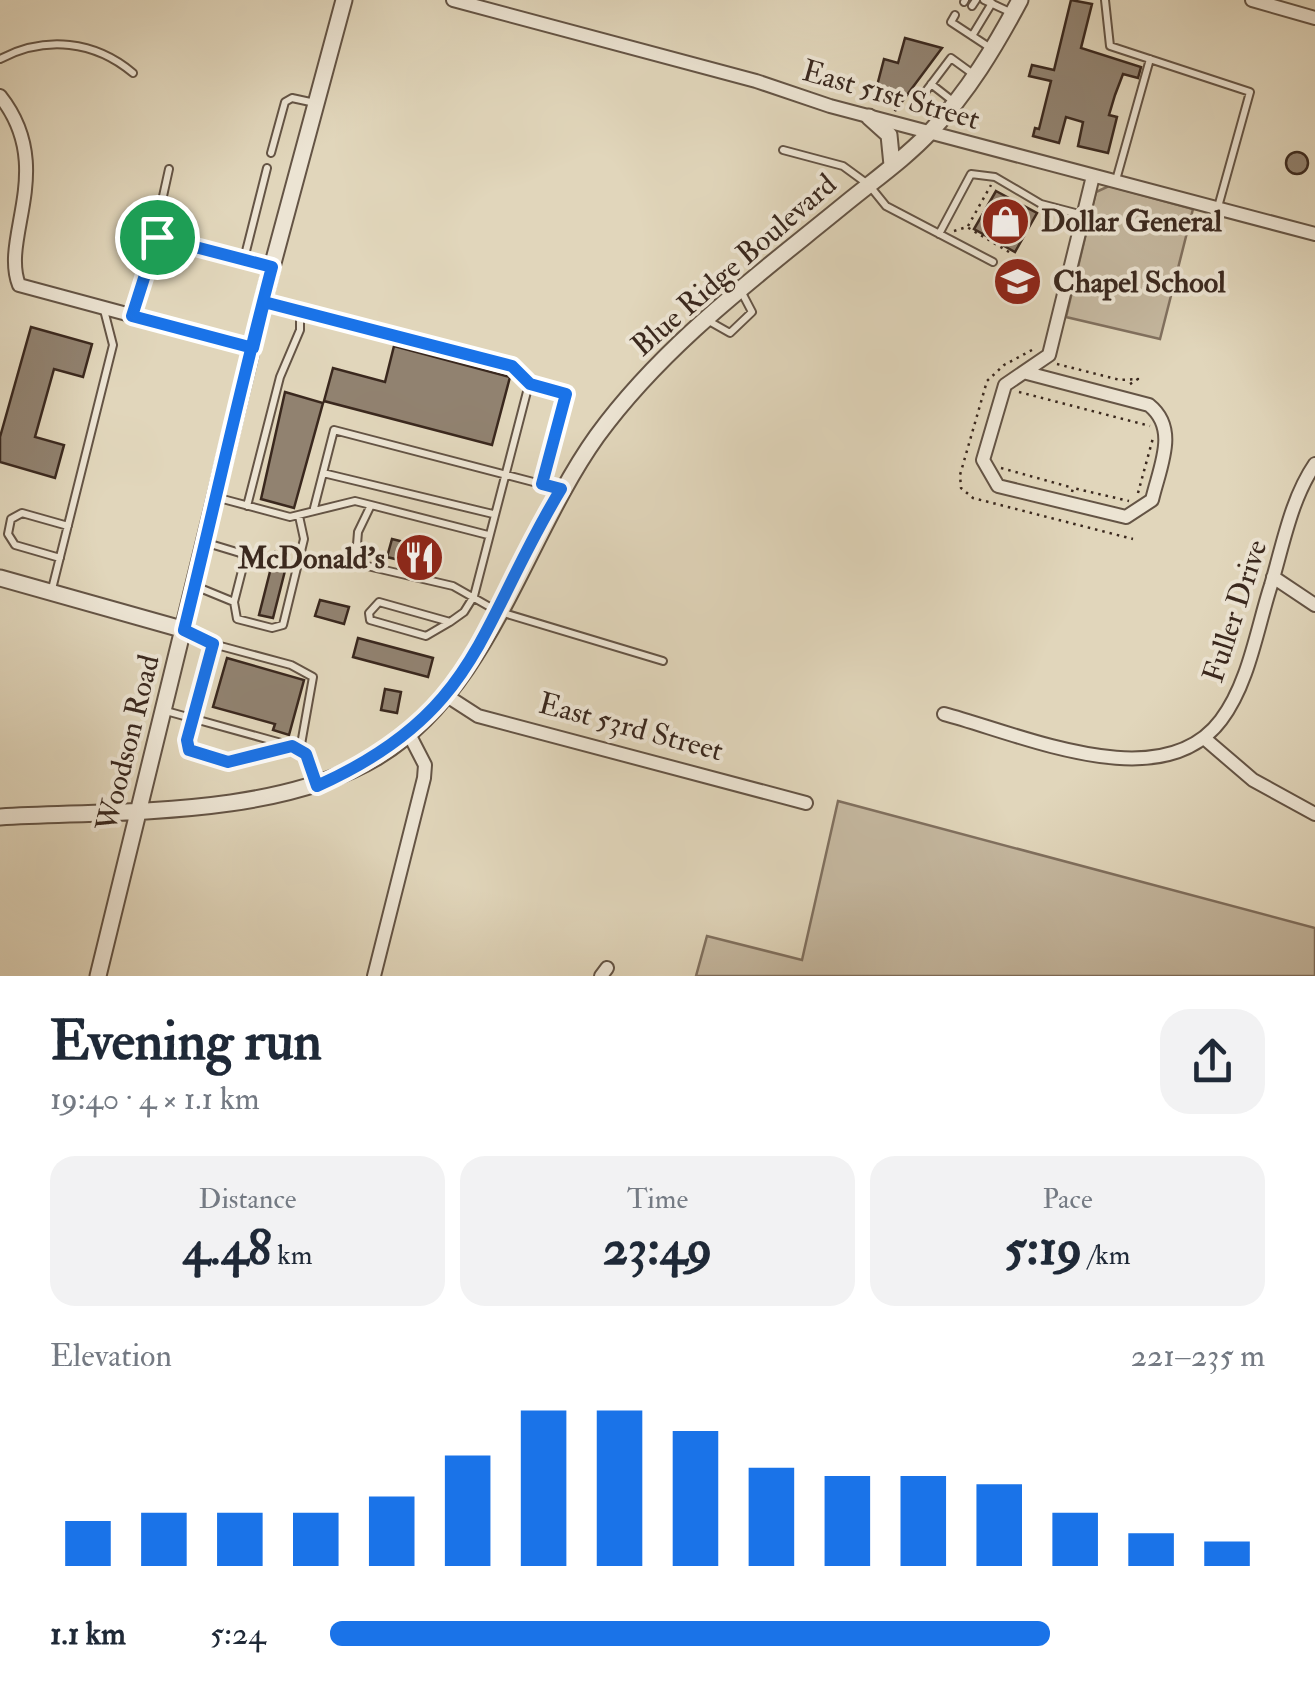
<!DOCTYPE html>
<meta charset="utf-8">
<style>
:root{--surface:#fff;--page:#f2f2f3;--text:#1f2937;--muted:#747a83;--accent:#1a73e8}
body{margin:0;font-family:"IM FELL Double Pica",serif;background:var(--page);color:var(--text);height:100vh;display:flex;flex-direction:column;font-size:38px;white-space:nowrap}
*{box-sizing:border-box;margin:0}
p{font-size:32px;color:var(--muted)}
.icon{flex:none;width:55px;height:55px;fill:none;stroke:currentColor;stroke-width:2;stroke-linecap:round;stroke-linejoin:round}
.map{position:relative;height:976px;overflow:hidden}
.details{display:flex;flex-direction:column;background:var(--surface);flex:1}
.details>*{flex:none}
.pin{position:absolute;display:grid;place-items:center;width:85px;height:85px;color:#fff;margin:-42px;border:5px solid #fff;border-radius:50%;box-shadow:0 2px 10px #0007}
.round{display:grid;place-items:center;flex:none;width:105px;height:105px;border-radius:30px;background:var(--page)}
.headline{display:flex;align-items:center;justify-content:space-between;height:170px;padding:0 50px}
h1{font-size:55px;font-weight:700;line-height:75px}
.figures{display:grid;grid-template-columns:repeat(3,1fr);gap:15px;height:170px;padding:10px 50px}
.figures div{display:grid;align-content:center;border-radius:25px;background:var(--page);text-align:center}
.figures b{font-size:50px;font-weight:700}
.figures small{font-size:28px;font-weight:400}
.figures p{font-size:28px}
.chart{height:280px;padding:20px 50px}
.chart p{display:flex;justify-content:space-between}
.chart svg{width:100%;height:180px;margin-top:10px;stroke:var(--accent);stroke-width:6}
ul{padding:0 50px;list-style:none;font-size:32px}
li{display:grid;grid-template-columns:160px 120px 1fr;align-items:center;height:75px}
li i{height:25px;border-radius:12px;background:var(--accent)}
.map>svg:first-child{display:block}
.green{fill:#c5b8a0;stroke:#80705f;stroke-width:2.5}
.building{fill:#918270;stroke:#3a281e;stroke-width:2.5}
.lines{fill:none;stroke-linecap:round;stroke-linejoin:round}
.service-casing{stroke:#645445;stroke-width:10}
.minor-casing{stroke:#645445;stroke-width:16}
.tertiary-casing{stroke:#645445;stroke-width:19}
.path{stroke:#3a281e;stroke-width:2.5;stroke-dasharray:2.5 5;stroke-linecap:butt}
.service{stroke:#ece4d3;stroke-width:6}
.minor{stroke:#ece4d3;stroke-width:12}
.tertiary{stroke:#ece4d3;stroke-width:15}
.route-casing{stroke:#fff;stroke-width:20}
.route{stroke:#1a73e8;stroke-width:12}
.labels{text-anchor:middle;dominant-baseline:central;stroke-width:8;stroke-linejoin:round;paint-order:stroke}
.street-label{font-size:30px;fill:#3a281e;stroke:#ece4d3}
.poi-label{font-size:30px;font-weight:bold;fill:#3a281e;stroke:#ece4d3;text-anchor:start}
</style>
<div class="map">
<svg width="1315" height="976" viewBox="0 0 1315 976">
<rect width="100%" height="100%" fill="#e1d6bb"/>
<filter id="stains"><feTurbulence type="fractalNoise" baseFrequency=".002" numOctaves="4"/><feColorMatrix values="0 0 0 0 .2 0 0 0 0 .09 0 0 0 0 .02 0 0 0 .5 -.17"/></filter>
<radialGradient id="worn" r=".72"><stop offset=".6" stop-color="#630" stop-opacity="0"/><stop offset="1" stop-color="#630" stop-opacity=".3"/></radialGradient>
<path class="green" d="M1109 186 1193 209 1160 339 1066 317 1096 192Z
M838 801 1315 928V976H696L707 936 802 960Z"/>
<path class="building" d="M1071 0 1092 4 1081 48 1141 67 1138 78 1123 74 1115 95 1109 115 1117 117 1108 153 1078 146 1083 122 1066 117 1059 143 1033 136 1035 128 1039 129 1051 81 1029 76 1032 65 1054 70Z
M905 38 942 48 895 111 899 92 879 87 878 82 884 59 898 63Z
M1286 163a11 11 0 1 1 22 0a11 11 0 1 1-22 0Z
M996 191 1037 213 1015 252 974 229Z
M31 327 92 344 83 377 54 369 35 437 64 445 55 478 0 462V437Z
M394 346 510 377 492 445 324 401 333 368 385 382Z
M285 392 323 403 294 508 261 499Z
M392 539 436 550 432 568 387 557Z
M275 552 289 555 273 618 259 615Z
M320 600 349 607 344 624 315 616Z
M358 638 433 658 428 677 353 657Z
M227 658 304 680 289 735 273 730 275 724 213 707Z
M385 689 401 692 397 713 381 710Z"/>
<g class="lines">
<defs>
<path id="service" d="M984 0 1012 13
M1105 0 1110 46 1250 92 1218 207
M964 2 965 0
M972 6 976 0
M955 15 951 22 989 47
M972 36 992 3
M0 59C46 35 95 41 133 73
M931 84 954 102
M923 95 951 58 973 74
M783 150 843 166 869 185 886 206 993 262
M271 153 285 102 292 98 315 103
M1116 180 1150 59
M939 234 971 174 995 177 1041 204 1083 215
M154 237 169 169
M244 259 267 168
M300 313 512 366 529 384
M132 315 154 237 272 267
M707 320 730 333 752 312 741 291
M323 473 493 514
M219 498 290 517 355 501 371 505
M247 506 280 377 300 330V313L265 302
M314 508 334 430 560 489
M488 535 371 505 358 532 356 557 363 565 453 586 497 611 663 661
M207 543 240 553 245 559 234 602
M60 558 15 545 8 534 11 519 22 513 68 526
M195 586 234 602 237 619 272 628 283 625 304 539 299 516
M52 589 113 345 104 310
M450 622 426 636 370 620 369 613 379 602 450 622 464 612 474 596 529 384 567 394 542 484
M186 631 213 644 187 740 189 749 227 762 292 746
M213 644 291 665 313 677 300 750
M166 711 292 746 306 754 316 783"/>
<path id="minor" d="M453 0 756 81 830 106 1315 234
M1252 0 1315 18
M0 96C57 168 0 237 19 285L253 348
M1027 373 1149 405C1179 429 1160 466 1152 500L1126 517 998 486 983 460 1005 385 1049 355 1093 176
M1273 577 1315 605
M447 696 478 716 806 803
M944 714C1023 735 1162 799 1221 720 1249 683 1257 628 1271 585 1283 545 1291 499 1315 464
M1204 738 1253 780 1315 814
M374 976 424 778 425 765 409 734
M601 976 607 968"/>
<path id="tertiary" d="M869 117 889 135 892 165
M0 578 185 630
M0 817C118 810 274 818 377 757 489 690 524 538 597 436 664 344 757 276 845 204 873 181 906 158 931 131 968 92 995 47 1020 0
M98 976 269 278 344 0"/>
</defs>
<use href="#service" class="service-casing"/>
<use href="#minor" class="minor-casing"/>
<use href="#tertiary" class="tertiary-casing"/>
<path class="path" d="M968 226 991 185
M954 231 967 227 1009 252
M1032 350 1004 365 987 381 960 475 961 488 973 498 1133 539
M1057 364 1120 380 1138 379 1127 386
M1019 392 1150 426
M1001 468 1070 487
M1072 492 1073 488 1129 501
M1138 493 1153 438"/>
<use href="#service" class="service"/>
<use href="#minor" class="minor"/>
<use href="#tertiary" class="tertiary"/>
</g>
<g class="lines">
<defs>
<path id="route" d="M157 237 272 267C240 387 214 509 184 630L213 644 187 740 189 750 228 762 292 746 306 754 317 786C480 713 478 626 561 489L542 484 566 394 530 384 512 366 264 302 253 348 132 316 157 237"/>
</defs>
<use href="#route" class="route-casing"/>
<use href="#route" class="route"/>
</g>
<defs>
<symbol id="shop-disc" viewBox="-11 -11 22 22"><circle r="9.5" fill="#8f2418" stroke="#ece4d3"/><path d="M-5-2.5h2.3a2.7 3.5 0 0 1 5.4 0H5L5.5 6h-11ZM-1.5-2.5h3a1.5 2.3 0 0 0-3 0Z" fill="#fff"/></symbol>
<symbol id="school-disc" viewBox="-11 -11 22 22"><circle r="9.5" fill="#8f2418" stroke="#ece4d3"/><path d="M0-5L7-2L0 1L-7-2ZM-4 1L0 2.5L4 1V4Q0 6-4 4Z" fill="#fff"/></symbol>
<symbol id="restaurant-disc" viewBox="-11 -11 22 22"><circle r="9.5" fill="#8f2418" stroke="#ece4d3"/><path d="M-5-6h1v4h1v-4h1v4h1v-4h1v5L-1.5 .5V6h-2V.5L-5-1ZM5-6V6H3V1.5H1.5Q1.5-4 5-6Z" fill="#fff"/></symbol>
</defs>
<g fill-rule="evenodd">
<use href="#shop-disc" x="978" y="194" width="55" height="55"/>
<use href="#school-disc" x="990" y="254" width="55" height="55"/>
<use href="#restaurant-disc" x="392" y="530" width="55" height="55"/>
</g>
<g class="labels">
<g class="street-label">
<text transform="translate(891 95) rotate(16)">East 51st Street</text>
<text transform="translate(734 265) rotate(-41)">Blue Ridge Boulevard</text>
<text transform="translate(1235 611) rotate(-72)">Fuller Drive</text>
<text transform="translate(631 727) rotate(15)">East 53rd Street</text>
<text transform="translate(128 743) rotate(-76)">Woodson Road</text>
</g>
<g class="poi-label">
<text x="1041" y="221">Dollar General</text>
<text x="1053" y="282">Chapel School</text>
<text x="385" y="558" text-anchor="end">McDonald's</text>
</g>
</g>
<rect width="100%" height="100%" filter="url(#stains)"/>
<rect width="100%" height="100%" fill="url(#worn)"/>
</svg>
<div class="pin" style="left:157px;top:237px;background:#1e9e55"><svg class="icon" aria-label="arrive" viewBox="0 0 24 24"><path d="M6 21V4h12l-3 4 3 4H6"/></svg></div>
</div>
<section class="details">
<div class="headline"><div><h1>Evening run</h1><p>19:40 · 4 × 1.1 km</p></div><a class="round"><svg class="icon" aria-label="share" viewBox="0 0 24 24"><path d="M12 15V3M7 8l5-5 5 5M5 13v7h14v-7"/></svg></a></div>
<div class="figures">
<div><p>Distance</p><b>4.48<small> km</small></b></div>
<div><p>Time</p><b>23:49</b></div>
<div><p>Pace</p><b>5:19<small> /km</small></b></div>
</div>
<div class="chart"><p><span>Elevation</span>221–235 m</p>
<svg viewBox="0 0 160 44" preserveAspectRatio="none"><path d="M5 44V33M15 44V31M25 44V31M35 44V31M45 44V27M55 44V17M65 44V6M75 44V6M85 44V11M95 44V20M105 44V22M115 44V22M125 44V24M135 44V31M145 44V36M155 44V38"/></svg>
</div>
<ul>
<li><b>1.1 km</b>5:24<i style="width:77%"></i></li>
</ul>
</section>
